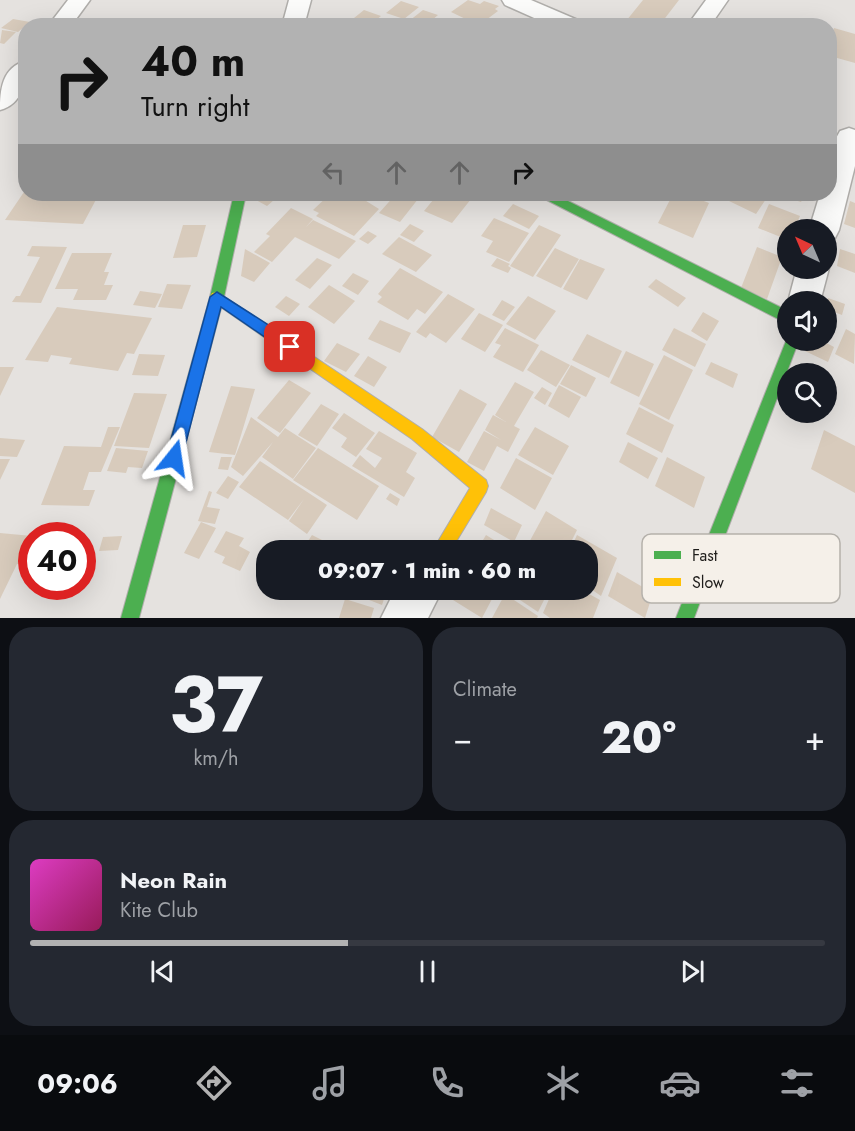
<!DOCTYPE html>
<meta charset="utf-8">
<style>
:root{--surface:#171b24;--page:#242831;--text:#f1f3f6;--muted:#9ea1a6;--line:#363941;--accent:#b2b2b2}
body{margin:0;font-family:Jost,sans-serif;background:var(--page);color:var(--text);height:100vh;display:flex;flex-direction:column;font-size:22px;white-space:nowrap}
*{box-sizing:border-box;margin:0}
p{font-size:20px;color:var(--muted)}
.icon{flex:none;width:33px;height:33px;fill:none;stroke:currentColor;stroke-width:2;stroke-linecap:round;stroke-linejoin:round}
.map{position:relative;height:618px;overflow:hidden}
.side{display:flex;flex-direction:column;gap:9px;padding:9px;background:#0d0f14;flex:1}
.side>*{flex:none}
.top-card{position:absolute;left:18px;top:18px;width:819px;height:183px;border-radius:24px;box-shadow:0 6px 24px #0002;background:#b2b2b2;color:#111;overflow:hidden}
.needle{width:39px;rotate:316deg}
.controls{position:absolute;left:777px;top:219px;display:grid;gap:12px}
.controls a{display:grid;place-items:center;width:60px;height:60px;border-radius:50%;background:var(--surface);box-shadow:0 6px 24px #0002;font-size:30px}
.speed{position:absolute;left:18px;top:522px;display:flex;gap:12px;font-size:30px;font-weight:700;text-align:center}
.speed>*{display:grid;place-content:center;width:78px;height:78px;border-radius:50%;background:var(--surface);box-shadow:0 6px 24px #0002;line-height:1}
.speed .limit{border:9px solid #d22;background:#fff;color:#111}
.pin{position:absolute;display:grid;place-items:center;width:51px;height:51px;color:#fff;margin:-26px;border-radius:12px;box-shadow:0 3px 9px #0006}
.me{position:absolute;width:66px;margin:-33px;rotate:15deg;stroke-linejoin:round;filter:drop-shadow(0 0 4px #0008)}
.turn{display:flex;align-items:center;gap:21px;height:126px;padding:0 24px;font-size:27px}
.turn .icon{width:78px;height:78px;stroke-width:2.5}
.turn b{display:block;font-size:42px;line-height:51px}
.lanes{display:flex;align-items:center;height:57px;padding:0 24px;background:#0003;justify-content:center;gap:30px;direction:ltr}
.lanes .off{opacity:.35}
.big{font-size:45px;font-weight:800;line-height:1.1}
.side .widget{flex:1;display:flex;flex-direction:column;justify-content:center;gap:9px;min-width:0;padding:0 21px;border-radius:24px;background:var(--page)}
.side .dial{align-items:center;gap:0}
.dial b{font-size:78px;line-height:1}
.song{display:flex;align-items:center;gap:18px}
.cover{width:72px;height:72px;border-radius:9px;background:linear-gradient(135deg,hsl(310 70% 55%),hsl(330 70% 35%))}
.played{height:6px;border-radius:3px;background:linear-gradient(90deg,var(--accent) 40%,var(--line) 40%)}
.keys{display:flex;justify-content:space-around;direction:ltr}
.heat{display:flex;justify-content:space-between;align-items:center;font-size:33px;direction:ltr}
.side .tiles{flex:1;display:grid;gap:9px;grid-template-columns:1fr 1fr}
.widget:last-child{grid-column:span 2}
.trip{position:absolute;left:256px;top:540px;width:342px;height:60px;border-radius:24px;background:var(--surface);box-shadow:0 6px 24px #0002;font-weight:800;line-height:60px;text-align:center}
.dock{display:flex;height:96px;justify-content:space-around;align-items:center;background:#090b0e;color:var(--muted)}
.dock .icon{width:42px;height:42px}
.dock .on{color:var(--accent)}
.dock b{font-size:27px;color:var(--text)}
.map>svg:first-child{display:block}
.building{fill:#d8cbbc}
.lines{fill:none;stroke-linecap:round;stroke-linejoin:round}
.street-casing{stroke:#b0aeab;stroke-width:3}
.fast-casing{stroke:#b0aeab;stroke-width:2}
.slow-casing{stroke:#b0aeab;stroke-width:2}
.street{fill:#fbfbfa;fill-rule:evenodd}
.fast{fill:#4caf50;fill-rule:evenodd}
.slow{fill:#ffc107;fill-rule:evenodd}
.route{fill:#1a73e8;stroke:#114b97;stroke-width:1.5}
.key{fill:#f5f0e9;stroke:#b5b1ab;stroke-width:1.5}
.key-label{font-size:16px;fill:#1f1d1b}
</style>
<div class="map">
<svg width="855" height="618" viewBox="0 0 855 618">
<rect width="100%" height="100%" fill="#e5e2df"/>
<!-- building -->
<path class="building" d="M468,0L480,4L484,1L499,6L495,9L498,11L478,26H452L461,18L474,23L451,12Z
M643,0H679L659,26H622Z
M401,1L419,7L404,19L386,13Z
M364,10L381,16L369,26L349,22Z
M423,10L438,15L425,26L409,21Z
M40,18H50L43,26H32Z
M518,18L535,23L533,26H511Z
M13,19L30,22L18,32L1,28Z
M317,21L337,22L336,26H315Z
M834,28L855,34V63L830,56V41Z
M2,30L16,32L4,44L0,43Z
M26,189V194H99L83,224L5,220Z
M263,194L274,200L267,206L256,200Z
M330,194H355L379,209L354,236L316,216L319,213L313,210Z
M396,194H422L400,222L379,213Z
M438,194H475L452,223L424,211Z
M673,194H686L709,203L693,238L658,223Z
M734,194H775L770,201L766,199L756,214L729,201Z
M790,194H801L805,195L801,202L788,198Z
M850,201L855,203V228L844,224Z
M513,204L539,216L529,229L503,216Z
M769,204L800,216L794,230H788V240L758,228Z
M291,208L313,219L306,227L313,220L356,241L339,259L295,237L272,262L254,252L270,236L266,234Z
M494,218L529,233L509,262L486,252L493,241L481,236Z
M410,224L424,231L414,242L400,235Z
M183,225H206L197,257L173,258Z
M539,225L561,235L533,277L510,266Z
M368,231L377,236L368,244L359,239Z
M399,237L432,255L416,272L382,254Z
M32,246L67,247L41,303L12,302L16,296H20L40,257L27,256Z
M757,247L782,257L767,299L741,288Z
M555,248L579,259L561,288L536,276Z
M245,249L270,263L254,282L241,276Z
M840,249L855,254V273L837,266Z
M72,253H112L104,272H109L104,285H113L106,300H73L78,289H55Z
M317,258L332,265L310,289L295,280Z
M497,258L510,264L508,266L511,268L508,273L491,266Z
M580,259L605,269L587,300L563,289Z
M400,268L443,292L425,314L417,309L408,320L377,302L382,297L378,294Z
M353,273L369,281L358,295L342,286Z
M656,279L686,298L678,307L648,287Z
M167,284L191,285L182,309L158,307Z
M329,285L355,301L334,324L308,307Z
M140,291L162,294L155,308L133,305Z
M448,294L475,309L446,343L430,333L426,338L416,332Z
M286,296L300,304L289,316L275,307Z
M528,296L556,311L535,340L506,324Z
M828,298L845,304L842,315L826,309Z
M502,300L515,307L504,321L492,315Z
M57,307L152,318L134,354L127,353L118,371L69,364L72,358L51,355L48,362L25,360Z
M703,312L719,321L707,341L691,331Z
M479,313L503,325L485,352L461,339Z
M380,320L411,333L400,353L368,339Z
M505,328L539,345L523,372L493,357L501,345L495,343Z
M674,328L706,344L695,367L662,350Z
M846,329L855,334L854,364L835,354Z
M587,334L622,351L609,378L572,360Z
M810,340H821L834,347L828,362L805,351Z
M337,343L360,354L346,372L324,361Z
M541,350L570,365L556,387L527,370Z
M626,351L654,364L639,397L610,383Z
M139,354L165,355L158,376L132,375Z
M664,355L693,370L669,420L639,404Z
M368,356L387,367L374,387L354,376Z
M711,362L738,374L733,388L705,374Z
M571,365L596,378L586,397L560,384Z
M0,367H14L0,396Z
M289,380L311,393L280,433L257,418Z
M515,382L534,392L514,426L520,429L508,452L497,446L484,471L467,462L484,431L501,440L485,430L493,415L506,422L495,415Z
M559,385L581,397L569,418L548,406Z
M231,386L255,389L235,455L209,452Z
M542,387L552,393L545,405L534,398Z
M460,389L487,404L459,452L432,437Z
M134,393L167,394L149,448L114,446Z
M321,404L339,414L317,446L298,435Z
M639,407L674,425L662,453L626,434Z
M344,413L375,433L356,457L341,447L347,438L332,428Z
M251,417L278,437L285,428L316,448L293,479L262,457L273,442L243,476L231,467Z
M108,427H120L101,472H89L83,490H95L89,506L41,505L64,446L101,447Z
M535,427L569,446L553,475L518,455Z
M824,430L855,446V493L811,469Z
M379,431L417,453L406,472L415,478L404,497L352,466L360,455L375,468L382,458L366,449Z
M0,438L25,440L17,457L0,456Z
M628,442L658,458L648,479L619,462Z
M116,448L148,451L142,468L128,467L126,473L107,471Z
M318,448L379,486L357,520L293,480Z
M221,457H232L228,470L218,469Z
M667,457L705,477L694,508L655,486Z
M516,458L552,478L535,510L500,488Z
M0,459H10L0,480Z
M260,461L327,505L307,534L289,521L304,499L288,520L239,487Z
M228,476L239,482L228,499L216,493Z
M209,491L212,492L207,507L220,509L215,524L198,521Z
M390,493L400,499L397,506L386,499Z
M491,508L522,525L514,542L484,525Z
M546,511L577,530L567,550H530L526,548Z
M201,522L216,528L199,559L184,553Z
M226,531L244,538L239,546L250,552L240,571L222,563L225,557L214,552Z
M0,533L32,536L31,566L17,564L0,599Z
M312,535L330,544L327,550H302Z
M486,535L504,546L502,550H477Z
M577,535L617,558L601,596L588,587V550H570Z
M122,536L118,550L99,551L103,537Z
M617,572L653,593L645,618L608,596Z
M368,590H387L382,605L364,598Z
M458,590H478L492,599L482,618L453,600Z
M505,590H549L538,612Z
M553,590H582L600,600L593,618H550L543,613Z
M505,594L538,616L537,618H492Z
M345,599L374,608L371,618H339Z"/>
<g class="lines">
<!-- street casing -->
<g class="street-casing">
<path id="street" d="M68,0H90L71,26H48Z
M289,0H311L304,26H282Z
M502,0H531L580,21L583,26H552L505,5Z
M706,0H728L710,26H687Z
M26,61C26,81 23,104 0,110C0,90 2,67 26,61Z
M849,128L855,130V166L839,230L835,238L826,241V230H809L820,194H830C830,172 828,150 840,131Z
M826,264L829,268L820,302H788L797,268H826Z
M395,590H442L428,618H381Z"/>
</g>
<!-- fast casing -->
<g class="fast-casing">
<path id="fast" d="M234,194H246L224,297L139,618H121L210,297Z
M539,194H554L788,311V324L541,197Z
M788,336V340H799L694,618H676Z"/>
</g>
<!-- slow casing -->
<g class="slow-casing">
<path id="slow" d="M217,292L422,429L486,480L488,486L486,492L451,550H433L470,488L412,439L212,301L210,297L212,293Z"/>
</g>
<!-- street -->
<use href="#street" class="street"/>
<!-- fast -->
<use href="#fast" class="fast"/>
<!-- slow -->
<use href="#slow" class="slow"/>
</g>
<!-- route -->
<path class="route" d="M217,292L295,342L297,347L290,353L285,351L221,307L182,458L179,463L174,465L168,463L166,458L210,297Z"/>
<!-- legend -->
<rect x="642" y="534" width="198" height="69" rx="9" class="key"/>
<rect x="654" y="551" width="27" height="8" fill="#4caf50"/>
<rect x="654" y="578" width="27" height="8" fill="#ffc107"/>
<g class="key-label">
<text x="692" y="561">Fast</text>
<text x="692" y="588">Slow</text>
</g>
</svg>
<div class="controls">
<a><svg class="needle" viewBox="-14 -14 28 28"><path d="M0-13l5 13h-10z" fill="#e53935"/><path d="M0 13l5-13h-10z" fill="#9ea1a6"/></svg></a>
<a><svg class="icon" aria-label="sound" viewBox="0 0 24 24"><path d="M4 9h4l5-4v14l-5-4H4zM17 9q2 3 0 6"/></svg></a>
<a><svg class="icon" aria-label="search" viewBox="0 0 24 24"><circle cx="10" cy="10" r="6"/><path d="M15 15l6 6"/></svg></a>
</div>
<div class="speed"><div class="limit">40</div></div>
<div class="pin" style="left:290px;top:347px;background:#d93025"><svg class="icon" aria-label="arrive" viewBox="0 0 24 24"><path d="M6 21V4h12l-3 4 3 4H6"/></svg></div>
<svg class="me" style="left:174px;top:458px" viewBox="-20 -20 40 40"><path d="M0-17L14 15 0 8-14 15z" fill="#1a73e8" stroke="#fff" stroke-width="4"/></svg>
<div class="trip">09:07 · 1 min · 60 m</div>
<div class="top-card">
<div class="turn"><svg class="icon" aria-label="right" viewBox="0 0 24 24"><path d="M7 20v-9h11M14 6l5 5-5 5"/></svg><div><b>40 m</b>Turn right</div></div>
<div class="lanes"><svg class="icon off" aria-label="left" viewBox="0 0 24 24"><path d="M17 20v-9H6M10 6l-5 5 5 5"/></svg><svg class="icon off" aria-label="ahead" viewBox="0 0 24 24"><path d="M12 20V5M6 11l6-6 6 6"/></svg><svg class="icon off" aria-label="ahead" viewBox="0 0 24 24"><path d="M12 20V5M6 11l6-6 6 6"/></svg><svg class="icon" aria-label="right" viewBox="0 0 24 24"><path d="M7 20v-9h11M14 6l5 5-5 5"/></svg></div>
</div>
</div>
<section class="side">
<div class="tiles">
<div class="widget dial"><b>37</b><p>km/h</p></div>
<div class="widget"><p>Climate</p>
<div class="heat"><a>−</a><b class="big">20°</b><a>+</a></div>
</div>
<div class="widget">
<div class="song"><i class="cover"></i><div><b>Neon Rain</b><p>Kite Club</p></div></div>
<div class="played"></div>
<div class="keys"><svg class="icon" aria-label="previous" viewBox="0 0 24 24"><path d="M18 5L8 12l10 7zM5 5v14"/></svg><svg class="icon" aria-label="pause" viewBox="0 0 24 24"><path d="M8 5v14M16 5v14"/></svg><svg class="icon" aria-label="next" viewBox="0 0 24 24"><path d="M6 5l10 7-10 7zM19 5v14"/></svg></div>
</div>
</div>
</section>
<nav class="dock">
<b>09:06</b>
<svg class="icon on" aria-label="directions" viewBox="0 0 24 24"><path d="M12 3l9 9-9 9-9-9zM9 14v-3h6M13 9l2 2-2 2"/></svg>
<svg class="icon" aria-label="music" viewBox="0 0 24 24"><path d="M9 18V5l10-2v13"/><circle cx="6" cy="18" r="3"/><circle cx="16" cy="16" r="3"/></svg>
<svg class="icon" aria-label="phone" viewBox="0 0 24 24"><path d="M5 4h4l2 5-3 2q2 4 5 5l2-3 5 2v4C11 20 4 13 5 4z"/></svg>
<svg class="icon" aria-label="climate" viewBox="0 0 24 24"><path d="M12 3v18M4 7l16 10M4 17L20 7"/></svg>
<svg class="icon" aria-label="car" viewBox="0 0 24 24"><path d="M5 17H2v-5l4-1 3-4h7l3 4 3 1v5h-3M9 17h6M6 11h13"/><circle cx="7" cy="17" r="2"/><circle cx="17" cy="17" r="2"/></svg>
<svg class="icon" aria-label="filters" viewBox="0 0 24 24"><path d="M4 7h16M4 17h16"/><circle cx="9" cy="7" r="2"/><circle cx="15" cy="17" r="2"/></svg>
</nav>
